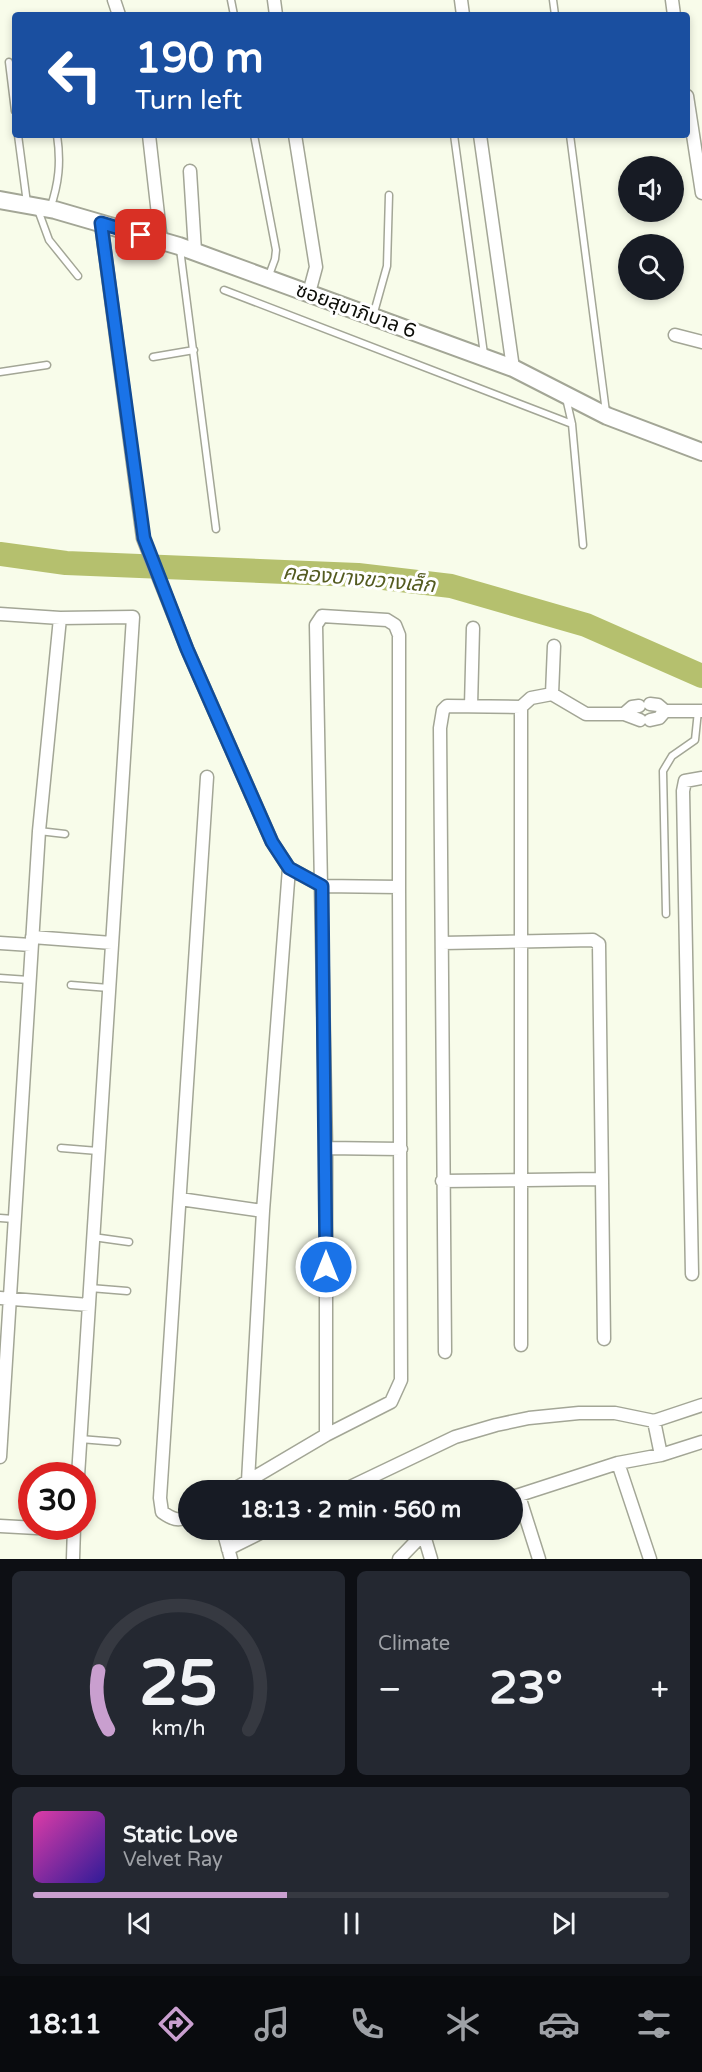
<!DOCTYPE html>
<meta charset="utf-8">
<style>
:root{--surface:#171b24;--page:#242831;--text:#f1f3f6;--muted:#9ea1a6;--line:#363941;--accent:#c99fcf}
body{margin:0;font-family:"Varela Round","Noto Sans Thai",sans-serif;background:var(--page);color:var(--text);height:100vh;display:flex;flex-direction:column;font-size:22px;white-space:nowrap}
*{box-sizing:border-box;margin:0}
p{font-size:20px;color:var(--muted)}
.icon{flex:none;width:33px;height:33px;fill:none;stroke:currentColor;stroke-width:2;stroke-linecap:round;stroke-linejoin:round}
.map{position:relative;height:1559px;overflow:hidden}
.side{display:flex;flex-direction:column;gap:12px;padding:12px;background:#0d0f14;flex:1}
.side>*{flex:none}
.hud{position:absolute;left:12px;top:12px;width:678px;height:126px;border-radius:6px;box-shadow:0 3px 9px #0003;background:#1a4fa0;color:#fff;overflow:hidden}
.controls{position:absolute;left:618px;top:156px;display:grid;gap:12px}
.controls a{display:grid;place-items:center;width:66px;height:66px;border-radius:50%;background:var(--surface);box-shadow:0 3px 9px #0003;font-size:30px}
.speed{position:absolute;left:18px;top:1462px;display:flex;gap:12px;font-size:30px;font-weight:700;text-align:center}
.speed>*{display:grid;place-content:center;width:78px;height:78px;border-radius:50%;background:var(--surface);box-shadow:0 3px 9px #0003;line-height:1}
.speed .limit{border:9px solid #d22;background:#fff;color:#111}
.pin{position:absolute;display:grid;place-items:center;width:51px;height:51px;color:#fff;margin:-26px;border-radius:12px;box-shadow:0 3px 9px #0006}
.me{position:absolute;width:66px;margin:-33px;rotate:0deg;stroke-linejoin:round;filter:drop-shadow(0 0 4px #0008)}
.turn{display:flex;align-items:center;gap:21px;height:126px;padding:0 24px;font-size:27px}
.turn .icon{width:78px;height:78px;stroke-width:2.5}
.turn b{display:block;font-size:42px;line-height:51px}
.big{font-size:45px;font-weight:700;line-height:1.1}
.side .tile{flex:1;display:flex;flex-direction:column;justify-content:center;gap:9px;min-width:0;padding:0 21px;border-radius:9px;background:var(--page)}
.side .dial{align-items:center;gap:0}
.dial svg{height:156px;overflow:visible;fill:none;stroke:var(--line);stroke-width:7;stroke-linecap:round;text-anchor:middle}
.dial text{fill:var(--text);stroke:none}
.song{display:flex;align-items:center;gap:18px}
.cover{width:72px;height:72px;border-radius:9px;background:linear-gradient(135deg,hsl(320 70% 55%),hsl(250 70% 35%))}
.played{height:6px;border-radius:3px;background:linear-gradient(90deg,var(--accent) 40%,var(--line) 40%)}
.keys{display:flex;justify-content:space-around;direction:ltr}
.heat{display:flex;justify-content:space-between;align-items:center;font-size:33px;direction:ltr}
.side .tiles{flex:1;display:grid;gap:12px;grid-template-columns:1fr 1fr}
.tile:last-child{grid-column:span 2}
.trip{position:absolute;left:178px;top:1480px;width:345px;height:60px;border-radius:30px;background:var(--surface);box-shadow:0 3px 9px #0003;font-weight:700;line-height:60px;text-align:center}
.menu{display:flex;height:96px;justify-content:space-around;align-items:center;background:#090b0e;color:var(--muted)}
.menu .icon{width:42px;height:42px}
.menu .active{color:var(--accent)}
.menu b{font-size:27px;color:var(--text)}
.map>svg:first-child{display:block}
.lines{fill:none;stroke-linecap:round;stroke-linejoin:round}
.river{stroke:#b5c06e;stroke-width:24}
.service-casing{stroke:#a3a696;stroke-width:9}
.minor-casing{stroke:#a3a696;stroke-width:15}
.tertiary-casing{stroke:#a3a696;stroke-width:20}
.service{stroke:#fff;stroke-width:6}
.minor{stroke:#fff;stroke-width:12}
.tertiary{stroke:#fff;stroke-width:16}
.route-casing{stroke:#114b97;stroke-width:15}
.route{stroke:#1a73e8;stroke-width:10}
.labels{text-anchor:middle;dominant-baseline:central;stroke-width:6;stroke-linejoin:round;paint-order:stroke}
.street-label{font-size:20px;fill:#0d0e09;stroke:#fff}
.water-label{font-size:21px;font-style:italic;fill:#545b20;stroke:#fff}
</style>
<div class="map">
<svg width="702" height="1559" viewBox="0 0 702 1559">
<rect width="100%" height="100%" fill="#f8fcea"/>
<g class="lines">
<!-- river -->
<path class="river" d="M0,554L66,563L358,575L451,586L586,625L702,676"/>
<!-- service casing -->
<g class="service-casing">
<path id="service" d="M231,0L234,15
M553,0L555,15
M9,62L15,111
M18,135L27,203
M254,135L276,250L275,259L268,278
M454,135L484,354
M570,135L606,412
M50,209C59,183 61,162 57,135
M38,210L49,240L78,276
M180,249L216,529
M224,290L572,424
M373,316L387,266L389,195
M153,357L194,350
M0,372L47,365
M566,398L572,424L583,545
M39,831L65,834
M666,914L663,771L672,756L695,740L698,711
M0,978L29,980
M71,985L109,988
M61,1148L98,1151
M0,1218L14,1219
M93,1237L129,1242
M90,1288L127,1291
M80,1439L117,1442"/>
</g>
<!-- minor casing -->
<g class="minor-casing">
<path id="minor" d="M114,0L119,15
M274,0L276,15
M461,0L463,15
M672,0L674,15
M687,96L702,193
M149,135L161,241
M295,135L316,267L309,293
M480,135L513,368
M190,171L195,251
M101,223L143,538L187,649L272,842L289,868L322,886L399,887L401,1380L391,1402L326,1435
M675,335L702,342
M0,614L60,618L133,617L78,1476
M552,694L554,646
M650,704L658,705L665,711H702
M471,706L473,628
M624,714L632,707L639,706
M650,720L659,718L665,711
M32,937L112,943
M0,943L31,945
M442,943L593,940L599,944L604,1339
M326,1148L401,1149
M442,1181L600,1179
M180,1199L263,1211
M692,1274L683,791L685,781L702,778
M0,1298L89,1305
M521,1345V707L531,698L552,694L586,714H624L640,720
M445,1352L440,728L443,710L447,706L521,707
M654,1421L661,1455
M0,1457L39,831L60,618
M618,1463L650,1559
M248,1481L263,1211L289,868
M231,1491L326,1435V1148L316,625L322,616L387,620L395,625L399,635V887
M342,1491L455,1437L496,1425L529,1418L579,1413H615L654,1421L702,1405
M519,1496L539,1559
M513,1497L618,1463L661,1455L702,1442
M189,1516C178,1522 172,1519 162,1512L160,1498L207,777
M0,1526L74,1530
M223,1530L231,1559
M423,1532L431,1559
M228,1549L266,1530
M73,1559L74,1527
M399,1559L427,1530"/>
</g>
<!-- tertiary casing -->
<g class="tertiary-casing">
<path id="tertiary" d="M0,200L55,210L179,246L513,368L607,416L702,452"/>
</g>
<!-- service -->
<use href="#service" class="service"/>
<!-- minor -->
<use href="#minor" class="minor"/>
<!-- tertiary -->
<use href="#tertiary" class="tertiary"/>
</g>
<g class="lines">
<!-- route casing -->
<g class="route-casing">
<path id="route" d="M141,235L101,223L144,538L187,649L272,842L289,868L322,886L326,1267"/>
</g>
<!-- route -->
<use href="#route" class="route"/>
</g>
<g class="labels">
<!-- street labels -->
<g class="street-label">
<text transform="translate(356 311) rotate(20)">ซอยสุขาภิบาล 6</text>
</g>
<!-- water labels -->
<g class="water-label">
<text transform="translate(359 579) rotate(5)">คลองบางขวางเล็ก</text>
</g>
</g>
</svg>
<div class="controls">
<a><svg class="icon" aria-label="sound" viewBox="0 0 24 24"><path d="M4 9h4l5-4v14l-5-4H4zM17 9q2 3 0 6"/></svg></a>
<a><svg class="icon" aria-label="search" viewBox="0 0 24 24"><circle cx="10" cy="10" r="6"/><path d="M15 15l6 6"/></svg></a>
</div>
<div class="speed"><div class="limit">30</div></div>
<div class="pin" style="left:141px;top:235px;background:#d93025"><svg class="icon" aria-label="arrive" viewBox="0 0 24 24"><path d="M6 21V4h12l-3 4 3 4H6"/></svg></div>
<svg class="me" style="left:326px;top:1267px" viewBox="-20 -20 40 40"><circle r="17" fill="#1a73e8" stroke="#fff" stroke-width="3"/><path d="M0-11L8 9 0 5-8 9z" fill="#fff"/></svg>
<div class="trip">18:13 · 2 min · 560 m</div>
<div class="hud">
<div class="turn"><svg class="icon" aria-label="left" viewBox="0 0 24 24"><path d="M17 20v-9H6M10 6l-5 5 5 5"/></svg><div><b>190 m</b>Turn left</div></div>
</div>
</div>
<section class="side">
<div class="tiles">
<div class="tile dial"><svg viewBox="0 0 100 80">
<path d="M14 69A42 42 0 1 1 86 69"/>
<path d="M14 69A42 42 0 0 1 9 39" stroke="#c99fcf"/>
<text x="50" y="56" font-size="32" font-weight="700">25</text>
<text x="50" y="72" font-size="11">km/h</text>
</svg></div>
<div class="tile"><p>Climate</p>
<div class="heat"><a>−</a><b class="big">23°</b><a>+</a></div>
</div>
<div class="tile">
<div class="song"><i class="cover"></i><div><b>Static Love</b><p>Velvet Ray</p></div></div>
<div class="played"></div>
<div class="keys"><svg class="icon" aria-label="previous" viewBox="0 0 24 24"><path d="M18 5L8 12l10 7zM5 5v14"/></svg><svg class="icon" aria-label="pause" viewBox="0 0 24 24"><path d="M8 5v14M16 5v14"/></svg><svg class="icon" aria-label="next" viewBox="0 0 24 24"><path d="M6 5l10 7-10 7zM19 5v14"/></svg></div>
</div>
</div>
</section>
<nav class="menu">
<b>18:11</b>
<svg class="icon active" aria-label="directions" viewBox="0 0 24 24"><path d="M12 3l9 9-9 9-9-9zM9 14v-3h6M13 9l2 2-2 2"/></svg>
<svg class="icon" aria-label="music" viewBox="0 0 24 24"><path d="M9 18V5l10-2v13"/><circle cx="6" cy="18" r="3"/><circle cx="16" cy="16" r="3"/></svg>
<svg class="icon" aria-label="phone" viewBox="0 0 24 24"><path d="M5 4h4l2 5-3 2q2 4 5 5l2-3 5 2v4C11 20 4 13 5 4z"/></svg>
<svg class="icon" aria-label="climate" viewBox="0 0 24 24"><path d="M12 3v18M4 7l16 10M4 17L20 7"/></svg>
<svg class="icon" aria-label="car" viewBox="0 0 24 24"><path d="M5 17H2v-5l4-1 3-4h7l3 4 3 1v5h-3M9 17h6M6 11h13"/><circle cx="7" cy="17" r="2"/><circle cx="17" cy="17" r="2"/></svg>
<svg class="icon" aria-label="filters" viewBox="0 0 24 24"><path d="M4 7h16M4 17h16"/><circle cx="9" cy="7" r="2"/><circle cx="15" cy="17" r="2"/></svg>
</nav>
